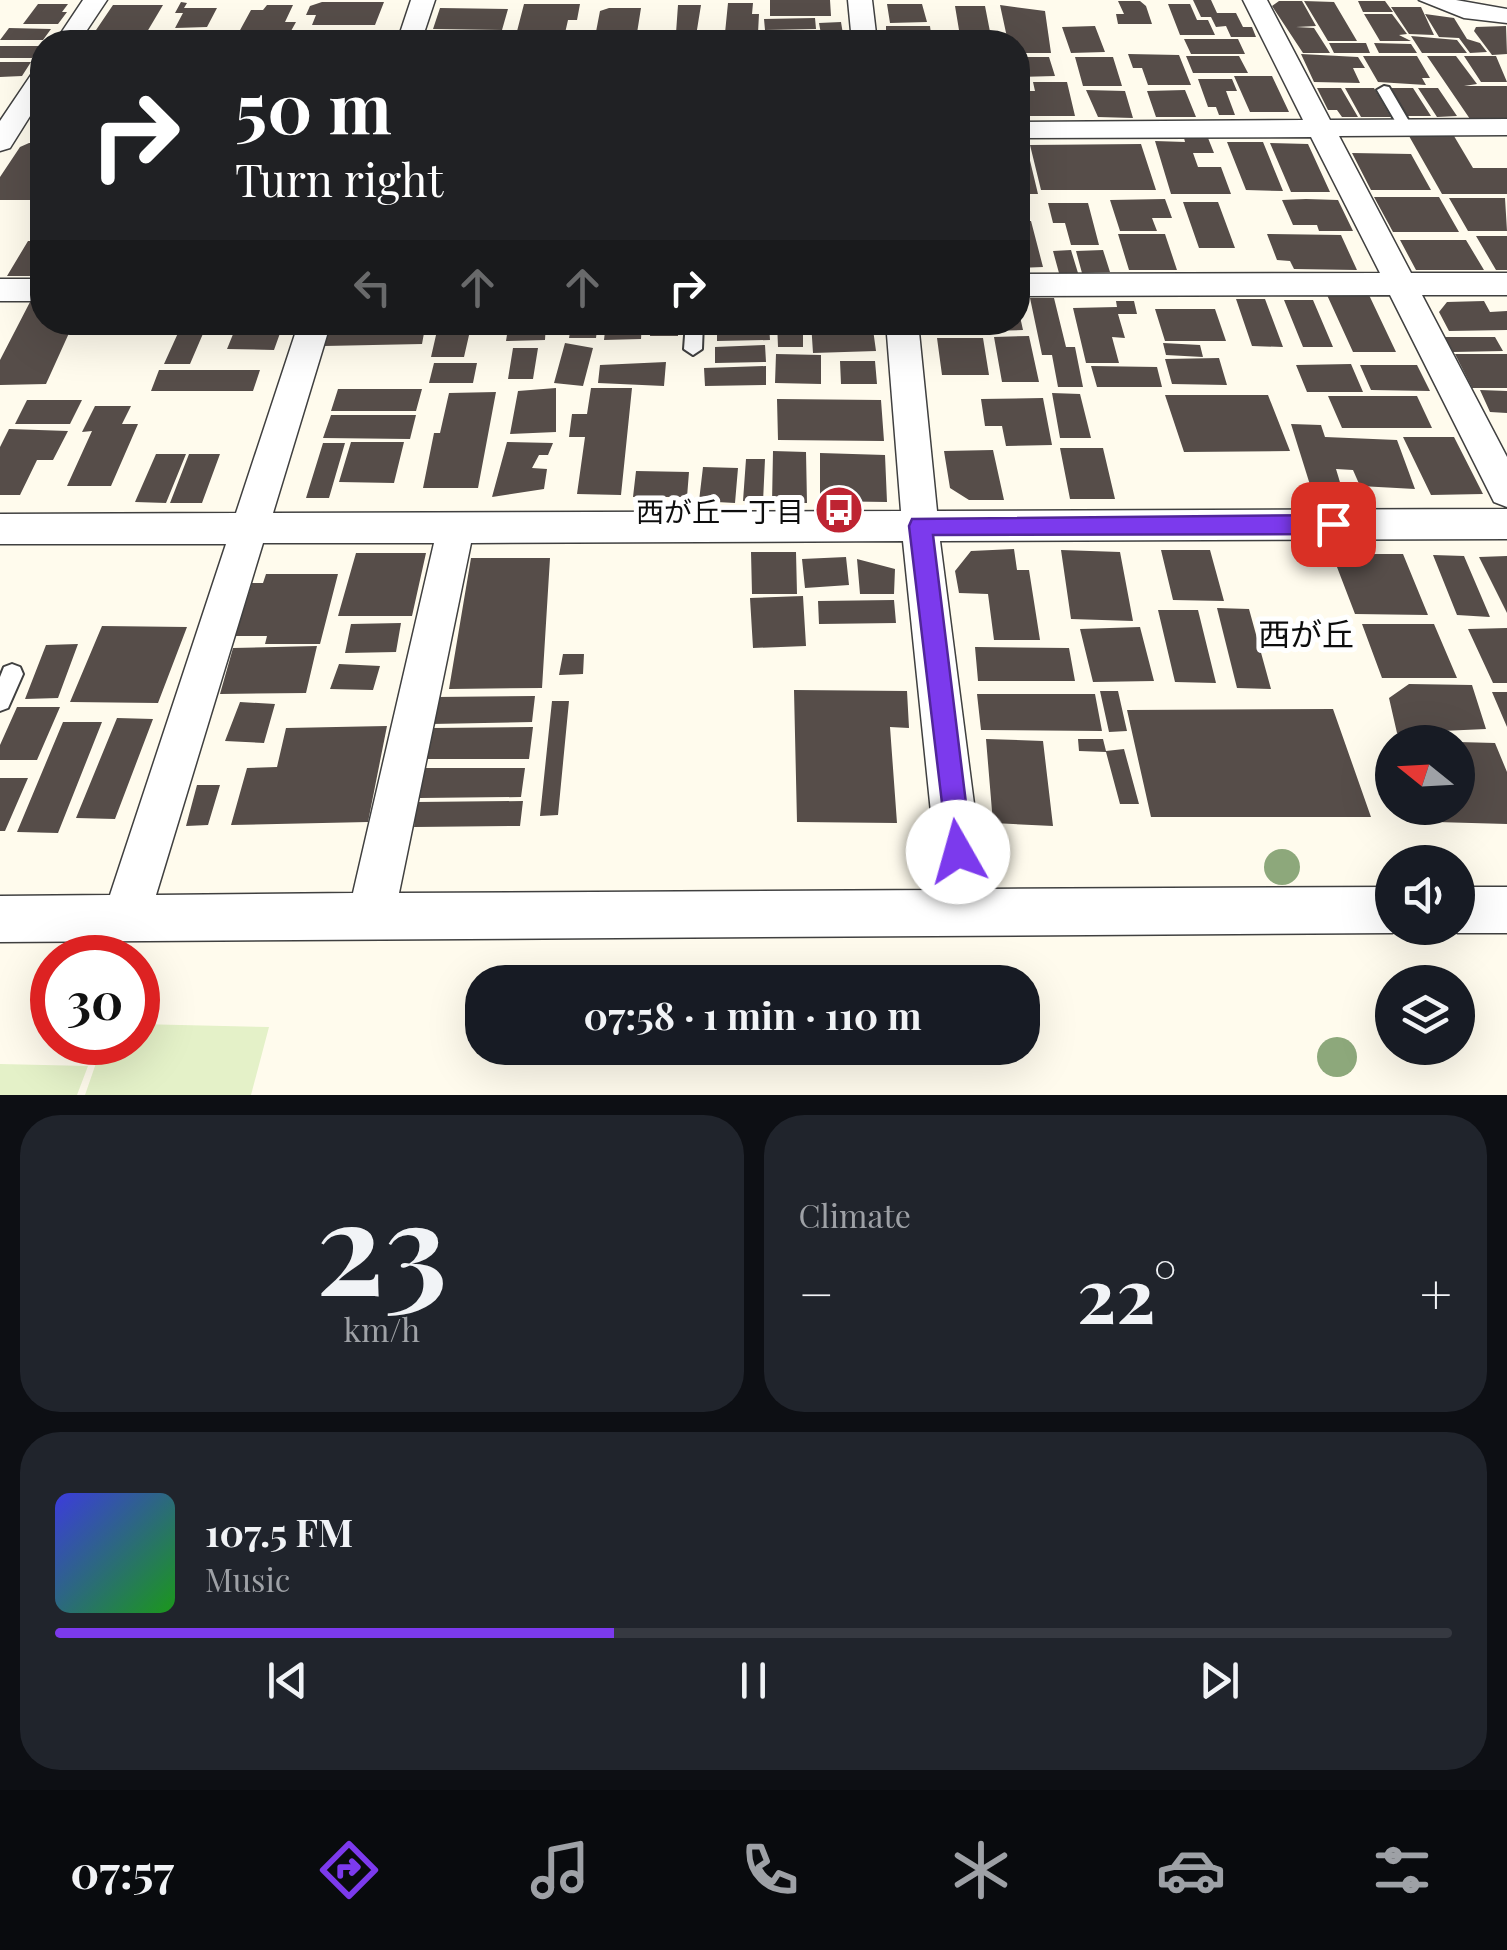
<!DOCTYPE html>
<meta charset="utf-8">
<style>
:root{--surface:#171b24;--page:#20242c;--text:#f1f3f6;--muted:#9ea1a6;--line:#363941;--accent:#7c3aed}
body{margin:0;font-family:"Playfair Display","Noto Sans JP",serif;background:var(--page);color:var(--text);height:100vh;display:flex;flex-direction:column;font-size:38px;white-space:nowrap}
*{box-sizing:border-box;margin:0}
p{font-size:32px;color:var(--muted)}
.icon{flex:none;width:55px;height:55px;fill:none;stroke:currentColor;stroke-width:2;stroke-linecap:round;stroke-linejoin:round}
.map{position:relative;height:1095px;overflow:hidden}
.drawer{display:flex;flex-direction:column;gap:20px;padding:20px;background:#0d0f14;flex:1}
.drawer>*{flex:none}
.guide{position:absolute;left:30px;top:30px;width:1000px;height:305px;border-radius:40px;box-shadow:0 10px 40px #0002;background:#202124;color:#fff;overflow:hidden}
.needle{width:65px;rotate:288deg}
.controls{position:absolute;left:1375px;top:725px;display:grid;gap:20px}
.controls a{display:grid;place-items:center;width:100px;height:100px;border-radius:50%;background:var(--surface);box-shadow:0 10px 40px #0002;font-size:50px}
.speed{position:absolute;left:30px;top:935px;display:flex;gap:20px;font-size:50px;font-weight:700;text-align:center}
.speed>*{display:grid;place-content:center;width:130px;height:130px;border-radius:50%;background:var(--surface);box-shadow:0 10px 40px #0002;line-height:1}
.speed .limit{border:15px solid #d22;background:#fff;color:#111}
.pin{position:absolute;display:grid;place-items:center;width:85px;height:85px;color:#fff;margin:-42px;border-radius:20px;box-shadow:0 5px 15px #0006}
.me{position:absolute;width:110px;margin:-55px;rotate:353deg;stroke-linejoin:round;filter:drop-shadow(0 0 8px #0008)}
.turn{display:flex;align-items:center;gap:35px;height:210px;padding:0 40px;font-size:45px}
.turn .icon{width:130px;height:130px;stroke-width:2.5}
.turn b{display:block;font-size:70px;line-height:85px}
.lanes{display:flex;align-items:center;height:95px;padding:0 40px;background:#0003;justify-content:center;gap:50px;direction:ltr}
.lanes .off{opacity:.35}
.big{font-size:75px;font-weight:700;line-height:1.1}
.drawer .card{flex:1;display:flex;flex-direction:column;justify-content:center;gap:15px;min-width:0;padding:0 35px;border-radius:40px;background:var(--page)}
.drawer .dial{align-items:center;gap:0}
.dial b{font-size:130px;line-height:1}
.song{display:flex;align-items:center;gap:30px}
.cover{width:120px;height:120px;border-radius:15px;background:linear-gradient(135deg,hsl(240 70% 55%),hsl(120 70% 35%))}
.played{height:10px;border-radius:5px;background:linear-gradient(90deg,var(--accent) 40%,var(--line) 40%)}
.keys{display:flex;justify-content:space-around;direction:ltr}
.heat{display:flex;justify-content:space-between;align-items:center;font-size:55px;direction:ltr}
.drawer .tiles{flex:1;display:grid;gap:20px;grid-template-columns:1fr 1fr}
.card:last-child{grid-column:span 2}
.trip{position:absolute;left:465px;top:965px;width:575px;height:100px;border-radius:40px;background:var(--surface);box-shadow:0 10px 40px #0002;font-weight:700;line-height:100px;text-align:center}
.tab-bar{display:flex;height:160px;justify-content:space-around;align-items:center;background:#090b0e;color:var(--muted)}
.tab-bar .icon{width:70px;height:70px}
.tab-bar .current{color:var(--accent)}
.tab-bar b{font-size:45px;color:var(--text)}
.map>svg:first-child{display:block}
.pitch{fill:#e4f1c8}
.building{fill:#564d49}
.lines{fill:none;stroke-linecap:round;stroke-linejoin:round}
.lane-casing{stroke:#404040;stroke-width:4}
.street-casing{stroke:#404040;stroke-width:3}
.lane{fill:#fff;fill-rule:evenodd}
.street{fill:#fff;fill-rule:evenodd}
.tree{fill:#8da87b}
.route{fill:#7c3aed;stroke:#51269a;stroke-width:2.5}
.labels{text-anchor:middle;dominant-baseline:central;stroke-width:10;stroke-linejoin:round;paint-order:stroke}
.poi-label{font-size:28px;fill:#0d0d0d;stroke:#fff;text-anchor:end}
.quarter-label{font-size:32px;fill:#0d0d0d;stroke:#fff}
</style>
<div class="map">
<svg width="1507" height="1095" viewBox="0 0 1507 1095">
<rect width="100%" height="100%" fill="#fffbed"/>
<!-- pitch -->
<path class="pitch" d="M138,1024L269,1027L251,1095H85L103,1043L138,1042Z
M0,1064L88,1066L77,1095H0Z"/>
<!-- building -->
<path class="building" d="M770,0H830L831,16H770Z
M1193,0H1211L1217,13H1236L1243,27H1252L1256,37H1231L1226,26L1216,27L1211,17H1201Z
M1118,1H1140L1146,6L1152,24H1118L1116,14H1124Z
M1279,1H1302L1316,26L1296,27L1314,28L1330,53H1303L1272,6Z
M1304,1L1334,2L1357,41H1328Z
M1358,1H1385L1393,12H1363Z
M181,2L187,3L184,8H217L207,27L175,28L183,13H175Z
M322,2H384L375,25H312L316,15H306L310,6Z
M728,3H753L752,14H759L758,33H725Z
M38,4H68L62,12H67L58,24H23Z
M524,4H580L577,20H568L563,42H534L535,39H515Z
M887,4H922L927,22L890,23Z
M1168,4H1190L1197,20H1208L1215,35H1180Z
M113,5H163L144,37L92,36Z
M267,5H293L285,22H296L291,31L239,32L251,10H263Z
M678,5H701L695,42H671L672,34H688L676,33Z
M1000,5L1045,11L1051,53H1018V42H1008Z
M955,6H985L992,42H961Z
M1391,7H1421L1434,35L1409,34Z
M440,8L508,9L502,30L433,29Z
M609,8H641L637,33H655L653,42H594L600,11Z
M1364,14H1392L1407,34L1399,35L1411,41H1380Z
M1425,14L1454,18L1467,39L1480,43L1487,52L1470,53L1459,38L1439,37Z
M815,18L816,29L765,30L764,19Z
M841,22L843,34H821L819,23Z
M886,26H930L932,42L886,41Z
M1095,26L1105,52L1071,53L1062,27Z
M1506,26L1507,54L1492,55L1474,31L1476,27Z
M9,28L51,29L43,40H0Z
M171,32H192L187,42H165Z
M332,34H375L371,42H328Z
M247,35H280L276,42H243Z
M713,35H747V42H713Z
M774,36H827V42H774Z
M1411,36L1457,40L1467,53H1422Z
M1184,39H1238L1245,54H1191Z
M1329,43H1366L1370,53H1334Z
M1374,43L1411,44L1417,53H1379Z
M0,46H40L32,58H0Z
M1128,54L1179,55L1191,85H1148L1142,68H1133Z
M1301,54L1358,57L1365,68H1353L1360,83L1314,82Z
M1186,56H1239L1248,73H1193Z
M1363,56H1417L1430,78H1422L1426,85L1378,82Z
M1427,56H1456L1477,84L1464,86H1507V119H1470Z
M1464,56H1496L1507,82H1481Z
M1018,57H1049L1055,76L1018,77Z
M1075,57H1113L1122,86H1083Z
M0,62H31L22,76L0,77Z
M1234,76H1272L1289,112H1250Z
M1198,79H1232L1237,91H1226L1235,115H1219L1216,107H1208Z
M1033,82H1067L1075,116H1026L1021,91H1035Z
M1317,88H1341L1358,117H1342L1337,110H1328Z
M1345,88H1374L1391,117H1361Z
M1390,88H1413L1431,116H1407Z
M1418,88H1438L1457,116L1437,117Z
M1086,90L1125,91L1133,118L1098,117Z
M1185,90L1196,117H1156L1147,91Z
M1409,136H1454L1473,168H1507V194H1442Z
M1184,138H1208L1214,153H1193L1198,167H1221L1231,194H1171L1155,141L1185,142Z
M1227,142H1263L1283,191L1246,190Z
M29,143H42V192L37,200H0V177L20,147Z
M1270,143L1308,144L1330,192H1291Z
M1018,144H1026L1038,194H1018Z
M1141,144L1156,190H1041L1030,145Z
M1352,153L1411,154L1431,190H1371Z
M1374,197H1439L1459,232H1393Z
M1449,198H1505L1507,231H1468Z
M1165,199L1172,218H1152L1157,231H1120L1110,200Z
M1306,199L1338,200L1353,231H1319L1317,225H1293L1282,200Z
M1183,202H1218L1235,248H1199Z
M1048,203H1088L1099,245H1071L1065,223H1053Z
M1018,221H1031L1043,267L1018,268Z
M1118,234H1165L1177,270H1129Z
M1267,234L1341,235L1357,270L1294,269L1290,261L1277,260Z
M1476,236H1507V270H1496Z
M1400,240H1466L1484,270H1416Z
M28,241H42V276H7Z
M1071,250L1078,273H1059L1053,251Z
M1103,250L1110,272L1082,273L1076,251Z
M1327,295H1369L1396,352H1353Z
M1030,298H1054L1066,347H1075L1083,387H1058L1052,355H1042Z
M1236,299H1265L1283,347L1252,346Z
M1284,300H1313L1333,347H1303Z
M1116,301H1134L1137,314H1118L1125,338L1112,337L1119,363H1086L1073,308L1117,307Z
M1484,301L1490,312L1507,311V330L1449,331L1439,312L1447,302Z
M30,302H42V322H74L46,384L0,385V360Z
M1155,309H1215L1226,341H1165Z
M1019,312L1023,330L989,331L987,322H1018Z
M183,322H208L190,364H164Z
M238,322H284L274,350L227,349Z
M331,322H426L422,344L324,346Z
M439,322H472L464,357H431Z
M509,322H546L545,340L506,341Z
M572,322H598L596,338H569Z
M606,322H642L641,339L604,340Z
M651,322H678V336H650Z
M777,322H803V347H778Z
M811,322H872L876,351L813,353Z
M941,322H978L979,329H942Z
M769,325L770,340L717,341V326Z
M1029,336L1039,382H1002L994,337Z
M1445,337H1495L1503,351L1453,352Z
M937,338H983L989,375H942Z
M565,343L593,348L583,386L554,383Z
M1163,343L1200,345L1203,357L1166,355Z
M765,345L766,362L715,363V347Z
M513,348H538L533,379H508Z
M776,354L821,355V384L775,383Z
M1455,354H1507V388H1472Z
M1219,358L1227,385L1172,384L1165,359Z
M840,361H875L877,384H841Z
M666,362L664,386L598,383L600,365Z
M434,363H477L473,383H429Z
M1351,364L1363,392H1307L1296,365Z
M1360,365H1417L1430,391L1371,390Z
M766,366V385L705,386L704,368Z
M1091,366L1157,367L1162,387H1097Z
M159,370H260L253,391H151Z
M556,388V432L510,434L518,391Z
M591,388H632L621,495L577,494L585,437H569L572,414H587Z
M338,389H422L416,411H331Z
M1480,390L1507,391V413L1490,412Z
M496,392L478,488H423L434,433H440L449,393Z
M1052,393L1080,394L1091,438H1060Z
M1165,395H1268L1290,451L1184,452Z
M1328,396H1417L1432,428H1342Z
M1043,398L1052,445L1006,446L1002,426H985L981,399Z
M777,399L881,400L884,441L778,440Z
M27,400H82L70,424H15Z
M95,406H131L122,424H138L111,486H67L92,431L82,432Z
M331,415H416L410,439L323,438Z
M1291,424L1321,425L1325,437L1397,440L1415,489L1360,486L1353,470L1336,469L1342,489L1311,488Z
M9,429L68,431L53,460H37L20,495H0V447Z
M1403,437H1454L1483,494L1431,495Z
M351,442H404L394,483L339,482Z
M507,442L553,443L548,455H539L532,468L547,469L544,489L492,497Z
M323,443H345L329,498H306Z
M1060,448H1103L1115,499H1070Z
M993,450L1004,500H969L950,488L944,451Z
M773,451L806,452L807,503H772Z
M820,453L885,455L887,502L820,501Z
M156,454H186L166,503L135,502Z
M189,454H220L202,503H170Z
M746,459H765L763,502L743,501Z
M703,467L738,468L735,503L699,501Z
M636,471L689,472L687,497H633Z
M1014,549L1017,570H1029L1040,640H994L988,594L959,593L955,571L971,551Z
M1061,550L1120,552L1133,621L1071,619Z
M1161,550H1210L1224,601L1173,600Z
M751,552H796L797,594H752Z
M356,553H426L412,616H338Z
M1332,554H1403L1428,615L1355,614Z
M1433,555L1464,556L1490,617L1457,615Z
M1507,556V613L1479,557Z
M846,557L849,585L805,588L802,559Z
M471,558H550L542,688L449,689Z
M857,559L895,569L894,594H860Z
M266,574H338L320,644H265L267,636H235L252,583H263Z
M803,596L806,646L753,648L750,598Z
M894,600L896,623L819,624L818,601Z
M1217,608L1249,609L1271,689L1237,688Z
M1158,610H1198L1216,683L1175,682Z
M401,623L396,652L345,653L351,624Z
M1362,624H1434L1457,678H1382Z
M102,626L187,627L158,703L70,702Z
M1140,627L1154,681L1093,682L1080,629Z
M1507,628V683H1493L1468,629Z
M78,644L58,698L25,699L46,645Z
M317,646L306,693L220,694L233,648Z
M975,647L1069,648L1075,681H978Z
M563,654H584L583,674L559,675Z
M339,664L380,666L373,690L330,689Z
M1409,684L1472,685L1486,729L1397,733L1389,698Z
M794,690L907,691L909,728L890,727L897,823L797,822Z
M1100,691H1118L1127,731L1109,732Z
M1492,692H1507V727Z
M977,694H1095L1102,731L981,730Z
M535,696L532,722L431,724L436,697Z
M552,701H569L558,815L540,816Z
M240,702L275,704L264,743L225,741Z
M17,707H60L37,760H0V745Z
M1333,709L1371,817H1151L1127,710Z
M117,718L153,719L115,819L76,818Z
M63,722H102L58,833L17,832Z
M387,726L368,822L231,825L247,768L277,767L286,728Z
M533,727L529,759H426L432,728Z
M986,739L1043,741L1053,826L993,823Z
M1078,739H1103L1106,751L1124,749L1139,804H1120L1106,752L1079,751Z
M1458,742L1495,743L1507,772V824L1436,822L1430,808H1458Z
M424,768H525L521,797L419,798Z
M0,778H28L5,831H0Z
M197,785H220L208,825L186,826Z
M523,801L520,826L414,827L417,802Z"/>
<g class="lines">
<!-- lane casing -->
<g class="lane-casing">
<path id="lane" d="M1384,86L1389,87L1413,128L1411,131L1406,132L1401,131L1377,90Z
M686,322H703L702,349L693,355L684,349Z
M12,664L20,667L23,674L8,708L0,711V677L4,667Z"/>
</g>
<!-- street casing -->
<g class="street-casing">
<path id="street" d="M83,0H107L79,42H55Z
M411,0H435L421,42H397Z
M848,0H872L877,42H852Z
M1243,0H1267L1330,120L1507,119V135L1339,136L1411,273H1507V295H1422L1507,457V507L1494,502L1390,295L1018,296V274L1380,273L1311,137L1018,138V122L1303,120Z
M1419,0H1456L1507,9V23L1464,18Z
M42,70V97L10,148L0,151V121L33,72Z
M0,279H42V301H0Z
M299,322H331L273,513L901,511L886,322H918L937,511L1507,509V539L940,541L985,889L1392,887V928H1406L1392,933L0,942V896L110,895L226,544H0V514L236,513ZM903,541L939,890L399,893L471,543ZM263,543H434L353,893L156,895Z
M1458,887H1507V933H1458L1444,928H1458Z"/>
</g>
<!-- lane -->
<use href="#lane" class="lane"/>
<!-- street -->
<use href="#street" class="street"/>
</g>
<!-- trees -->
<g class="tree">
<circle cx="1282" cy="867" r="18"/>
<circle cx="1337" cy="1057" r="20"/>
</g>
<!-- route -->
<path class="route" d="M1333,515L1344,524L1333,534L933,535L972,852L968,862L958,866L949,862L909,526L912,519Z"/>
<!-- icons -->
<defs>
<g id="bus-disc" transform="scale(2.5)"><circle r="9.5" fill="#be2432" stroke="#fff"/><path d="M-5-6H5V4H4V6H2V4H-2V6H-4V4H-5ZM-3.5-4V0h7V-4ZM-3.5 1.2v1.5H-2V1.2ZM2 1.2v1.5H3.5V1.2Z" fill="#fff"/></g>
</defs>
<g fill-rule="evenodd">
<use href="#bus-disc" x="839" y="510"/>
</g>
<g class="labels">
<!-- poi labels -->
<g class="poi-label">
<text x="804" y="510">西が丘一丁目</text>
</g>
<!-- quarter labels -->
<g class="quarter-label">
<text x="1306" y="632">西が丘</text>
</g>
</g>
</svg>
<div class="controls">
<a><svg class="needle" viewBox="-14 -14 28 28"><path d="M0-13l5 13h-10z" fill="#e53935"/><path d="M0 13l5-13h-10z" fill="#9ea1a6"/></svg></a>
<a><svg class="icon" aria-label="sound" viewBox="0 0 24 24"><path d="M4 9h4l5-4v14l-5-4H4zM17 9q2 3 0 6"/></svg></a>
<a><svg class="icon" aria-label="layers" viewBox="0 0 24 24"><path d="M12 4l9 5-9 5-9-5zM3 14l9 5 9-5"/></svg></a>
</div>
<div class="speed"><div class="limit">30</div></div>
<div class="pin" style="left:1333px;top:524px;background:#d93025"><svg class="icon" aria-label="arrive" viewBox="0 0 24 24"><path d="M6 21V4h12l-3 4 3 4H6"/></svg></div>
<svg class="me" style="left:958px;top:852px" viewBox="-20 -20 40 40"><circle r="19" fill="#fff"/><path d="M0-13L10 11 0 6-10 11z" fill="#7c3aed"/></svg>
<div class="trip">07:58 · 1 min · 110 m</div>
<div class="guide">
<div class="turn"><svg class="icon" aria-label="right" viewBox="0 0 24 24"><path d="M7 20v-9h11M14 6l5 5-5 5"/></svg><div><b>50 m</b>Turn right</div></div>
<div class="lanes"><svg class="icon off" aria-label="left" viewBox="0 0 24 24"><path d="M17 20v-9H6M10 6l-5 5 5 5"/></svg><svg class="icon off" aria-label="ahead" viewBox="0 0 24 24"><path d="M12 20V5M6 11l6-6 6 6"/></svg><svg class="icon off" aria-label="ahead" viewBox="0 0 24 24"><path d="M12 20V5M6 11l6-6 6 6"/></svg><svg class="icon" aria-label="right" viewBox="0 0 24 24"><path d="M7 20v-9h11M14 6l5 5-5 5"/></svg></div>
</div>
</div>
<section class="drawer">
<div class="tiles">
<div class="card dial"><b>23</b><p>km/h</p></div>
<div class="card"><p>Climate</p>
<div class="heat"><a>−</a><b class="big">22°</b><a>+</a></div>
</div>
<div class="card">
<div class="song"><i class="cover"></i><div><b>107.5 FM</b><p>Music</p></div></div>
<div class="played"></div>
<div class="keys"><svg class="icon" aria-label="previous" viewBox="0 0 24 24"><path d="M18 5L8 12l10 7zM5 5v14"/></svg><svg class="icon" aria-label="pause" viewBox="0 0 24 24"><path d="M8 5v14M16 5v14"/></svg><svg class="icon" aria-label="next" viewBox="0 0 24 24"><path d="M6 5l10 7-10 7zM19 5v14"/></svg></div>
</div>
</div>
</section>
<nav class="tab-bar">
<b>07:57</b>
<svg class="icon current" aria-label="directions" viewBox="0 0 24 24"><path d="M12 3l9 9-9 9-9-9zM9 14v-3h6M13 9l2 2-2 2"/></svg>
<svg class="icon" aria-label="music" viewBox="0 0 24 24"><path d="M9 18V5l10-2v13"/><circle cx="6" cy="18" r="3"/><circle cx="16" cy="16" r="3"/></svg>
<svg class="icon" aria-label="phone" viewBox="0 0 24 24"><path d="M5 4h4l2 5-3 2q2 4 5 5l2-3 5 2v4C11 20 4 13 5 4z"/></svg>
<svg class="icon" aria-label="climate" viewBox="0 0 24 24"><path d="M12 3v18M4 7l16 10M4 17L20 7"/></svg>
<svg class="icon" aria-label="car" viewBox="0 0 24 24"><path d="M5 17H2v-5l4-1 3-4h7l3 4 3 1v5h-3M9 17h6M6 11h13"/><circle cx="7" cy="17" r="2"/><circle cx="17" cy="17" r="2"/></svg>
<svg class="icon" aria-label="filters" viewBox="0 0 24 24"><path d="M4 7h16M4 17h16"/><circle cx="9" cy="7" r="2"/><circle cx="15" cy="17" r="2"/></svg>
</nav>
